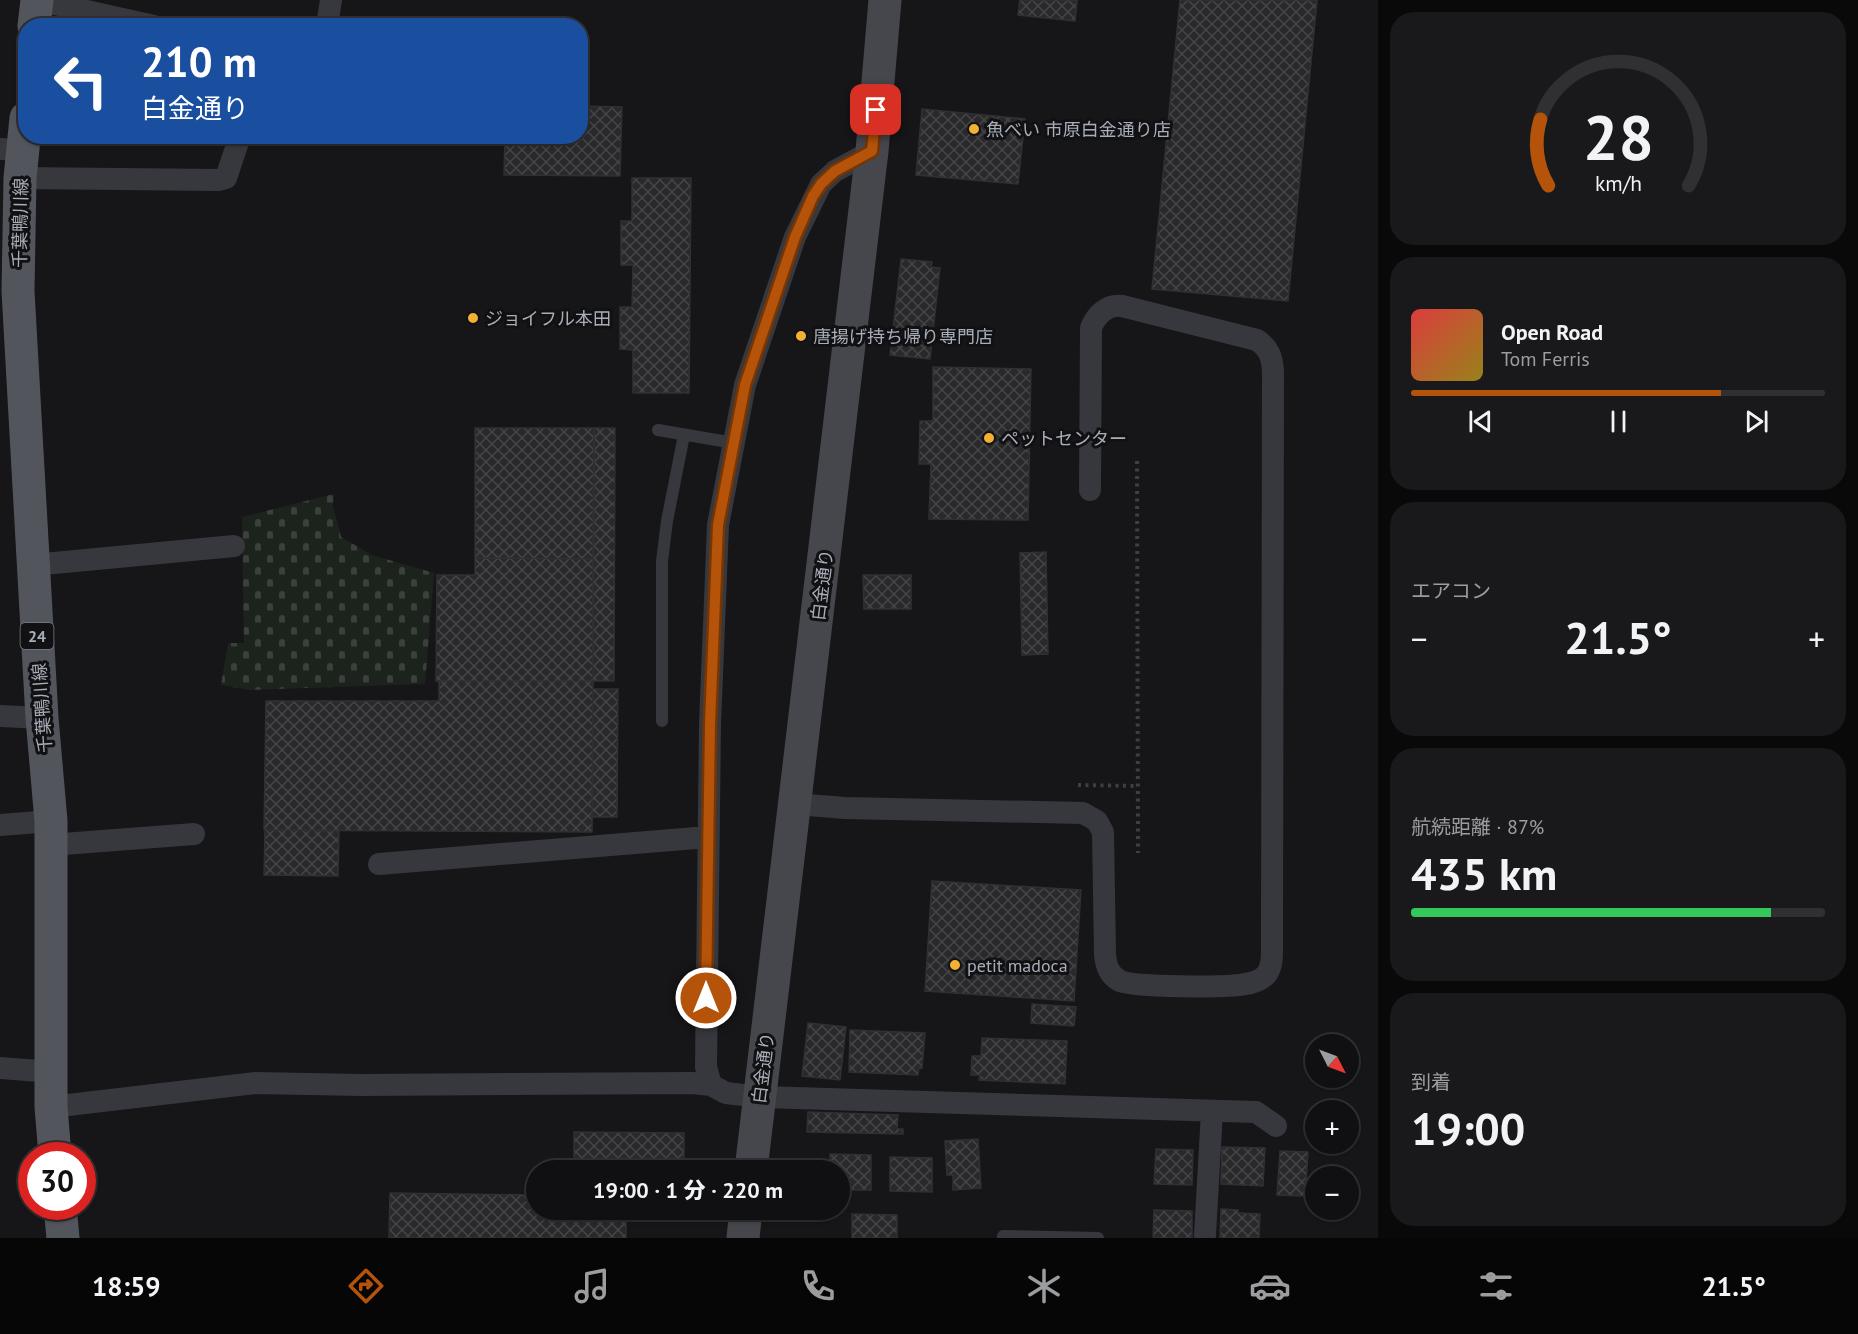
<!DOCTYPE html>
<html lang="ja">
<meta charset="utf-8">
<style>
:root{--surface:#101012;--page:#19191b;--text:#f1f3f6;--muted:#9c9d9f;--line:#303032;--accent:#b45309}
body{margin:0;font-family:"PT Sans","Noto Sans JP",sans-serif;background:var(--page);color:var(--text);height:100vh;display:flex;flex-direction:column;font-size:22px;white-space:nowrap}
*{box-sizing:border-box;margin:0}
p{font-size:20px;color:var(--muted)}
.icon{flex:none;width:33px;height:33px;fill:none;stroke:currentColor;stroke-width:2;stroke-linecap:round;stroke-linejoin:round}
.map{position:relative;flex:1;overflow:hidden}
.drawer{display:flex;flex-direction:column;gap:12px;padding:12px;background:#09090a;width:480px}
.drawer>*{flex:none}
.hud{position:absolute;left:18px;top:18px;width:570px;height:126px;border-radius:24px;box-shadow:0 2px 4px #0004,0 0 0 2px var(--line);background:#1a4fa0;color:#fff;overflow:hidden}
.needle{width:39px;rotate:132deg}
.buttons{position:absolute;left:1305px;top:1034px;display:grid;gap:12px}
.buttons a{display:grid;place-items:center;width:54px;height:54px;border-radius:50%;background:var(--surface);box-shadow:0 2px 4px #0004,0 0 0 2px var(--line);font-size:30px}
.speed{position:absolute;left:18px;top:1142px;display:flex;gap:12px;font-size:30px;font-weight:700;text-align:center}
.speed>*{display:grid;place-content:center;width:78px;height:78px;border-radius:50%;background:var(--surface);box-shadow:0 2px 4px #0004,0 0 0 2px var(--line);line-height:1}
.speed .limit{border:9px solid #d22;background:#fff;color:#111}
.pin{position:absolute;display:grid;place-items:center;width:51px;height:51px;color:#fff;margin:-26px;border-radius:12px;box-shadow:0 3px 9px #0006}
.me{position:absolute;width:66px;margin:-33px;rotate:0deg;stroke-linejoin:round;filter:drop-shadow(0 0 4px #0008)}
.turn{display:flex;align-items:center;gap:21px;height:126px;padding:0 24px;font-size:27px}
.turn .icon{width:78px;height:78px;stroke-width:2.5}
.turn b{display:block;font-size:42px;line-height:51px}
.big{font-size:45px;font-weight:800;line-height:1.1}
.drawer .tile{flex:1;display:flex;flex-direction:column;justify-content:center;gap:9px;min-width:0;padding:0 21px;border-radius:24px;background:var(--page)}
.drawer .dial{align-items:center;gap:0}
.dial svg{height:156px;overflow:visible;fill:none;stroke:var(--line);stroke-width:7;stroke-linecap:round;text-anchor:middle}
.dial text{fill:var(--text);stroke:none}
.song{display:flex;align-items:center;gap:18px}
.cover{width:72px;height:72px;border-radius:9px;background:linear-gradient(135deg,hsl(0 70% 55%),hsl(50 70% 35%))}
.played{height:6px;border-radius:3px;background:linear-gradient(90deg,var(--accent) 75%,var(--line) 75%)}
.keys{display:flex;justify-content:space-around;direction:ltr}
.heat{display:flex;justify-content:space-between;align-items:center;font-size:33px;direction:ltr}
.charge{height:9px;border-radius:4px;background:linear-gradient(90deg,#34c759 87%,var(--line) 0)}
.trip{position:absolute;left:526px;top:1160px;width:324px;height:60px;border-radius:30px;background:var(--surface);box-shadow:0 2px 4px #0004,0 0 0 2px var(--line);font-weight:800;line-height:60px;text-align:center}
.menu{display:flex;height:96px;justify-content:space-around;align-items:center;background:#060607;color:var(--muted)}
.menu .icon{width:42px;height:42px}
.menu .selected{color:var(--accent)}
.menu b{font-size:27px;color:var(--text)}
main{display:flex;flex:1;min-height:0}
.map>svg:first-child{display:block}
.cemetery{fill:url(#cemetery-stones)}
.building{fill:url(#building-cross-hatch);stroke:#303034;stroke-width:1.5}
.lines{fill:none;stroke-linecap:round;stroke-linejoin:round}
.path{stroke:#3d3f44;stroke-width:4;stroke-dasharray:3 4.5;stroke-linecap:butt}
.lane{stroke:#37383d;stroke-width:12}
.street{stroke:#37383d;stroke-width:22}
.secondary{stroke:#45474d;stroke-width:33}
.primary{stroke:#53555c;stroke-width:33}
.route-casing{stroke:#753606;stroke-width:15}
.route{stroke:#b45309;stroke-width:10}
.poi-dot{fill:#f2b134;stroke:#111113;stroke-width:2}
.labels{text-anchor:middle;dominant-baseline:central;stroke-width:6;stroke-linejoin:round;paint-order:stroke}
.shield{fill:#111113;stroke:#7b7e86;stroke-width:1.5}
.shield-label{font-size:16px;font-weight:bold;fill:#a8adb8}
.poi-label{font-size:18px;fill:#a8adb8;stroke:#111113;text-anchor:start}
.street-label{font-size:18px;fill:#a8adb8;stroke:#111113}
</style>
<main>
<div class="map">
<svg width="1378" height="1238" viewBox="0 0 1378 1238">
<defs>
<pattern id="cemetery-stones" width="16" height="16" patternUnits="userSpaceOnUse" patternTransform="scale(1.5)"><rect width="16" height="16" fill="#1c231d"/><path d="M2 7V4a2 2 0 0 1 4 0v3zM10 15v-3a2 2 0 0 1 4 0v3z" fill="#3a403c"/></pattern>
<pattern id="building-cross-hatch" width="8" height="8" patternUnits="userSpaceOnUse" patternTransform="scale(1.5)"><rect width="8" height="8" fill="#29292c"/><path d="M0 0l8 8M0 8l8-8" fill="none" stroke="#454548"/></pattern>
</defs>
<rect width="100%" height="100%" fill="#161618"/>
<!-- cemetery -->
<path class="cemetery" d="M334,494L333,506L341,537L372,555L434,573L425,684L250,690L221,685L228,643H244L242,517Z"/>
<!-- building -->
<path class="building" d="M1020,0H1077L1075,21L1018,15Z
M1180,0H1317L1288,301L1152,289Z
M580,106L622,107L620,176L504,175L505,136H580Z
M922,109L1025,119L1018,184L916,175Z
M632,178H691L689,393H633V350L620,349V307H632L633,265H621V221H632Z
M901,259L932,262L931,267L940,268L930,359L890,355Z
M933,367L1031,369L1028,520L929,519L931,464H919L920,421H933Z
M475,428H594L593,559L475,558Z
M594,428H615L614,681H593Z
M1046,552L1048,654L1022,655L1020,553Z
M475,558L593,559V681H436L437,575H475Z
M863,575H911V609H864Z
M439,681H593L592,832L264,830L266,701H439Z
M593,689H618L617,817H592Z
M265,830L339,831L338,876L264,875Z
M932,881L1081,890L1074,1001L925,991Z
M1032,1004L1076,1007L1074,1026L1031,1023Z
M808,1023L846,1027L840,1080L802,1076Z
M850,1030L925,1033L922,1068L919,1067L918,1075L849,1072Z
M982,1038L1067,1041L1065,1084L979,1080L980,1075H971L972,1056H981Z
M808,1112L898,1115L897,1129H903V1134L807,1132Z
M574,1132L684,1133V1170H574Z
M978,1139L981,1188L953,1190V1175H947L945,1141Z
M1222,1147L1265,1148L1263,1186L1221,1184Z
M1156,1149L1193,1150L1192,1185L1154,1184Z
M1280,1151L1308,1152L1305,1196L1277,1195Z
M830,1154L871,1155V1190H840V1170H830Z
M890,1157L932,1158V1192L890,1191Z
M390,1193L537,1195V1209H626V1238H389Z
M1221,1209L1238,1210V1213L1260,1214L1259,1238H1220Z
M1154,1210L1192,1211V1238H1153Z
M852,1214L897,1215V1238H852Z"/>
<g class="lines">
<!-- path -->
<path class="path" d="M1137,461L1138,853
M1078,785L1138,786"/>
<!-- lane -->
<path class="lane" d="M658,430L734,443
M662,721V561L667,521L684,435
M1003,1238V1236L1098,1238"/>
<!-- street -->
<path class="street" d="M37,0L154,26
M327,26L331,0
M0,149L22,150
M20,178L219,180L226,178L240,136
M33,565L234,546
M0,716L42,718
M795,804L845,808L1083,813L1097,821L1103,832L1105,954C1106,966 1109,975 1120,981C1133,987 1228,988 1245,984C1253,983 1261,980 1266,975C1273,966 1272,954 1272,943L1273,371C1272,357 1269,348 1257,340L1122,306C1107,304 1096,315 1091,328L1090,490
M0,825L51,821
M50,845L194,834
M379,864L708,837
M0,1068L52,1072
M711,1085L706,1067L710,724L718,525L745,385L795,237L821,184L835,171L872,151
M51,1107L256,1083L361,1085L692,1083L711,1085L726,1093L760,1097L1256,1112L1276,1126
M1205,1235L1212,1111"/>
<!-- secondary -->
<path class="secondary" d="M751,1170L872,151L885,0
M743,1238L746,1209"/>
<!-- primary -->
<path class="primary" d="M34,26L37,0
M26,118L20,178L18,291L42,718L51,821V1107L55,1155
M60,1206L63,1238"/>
</g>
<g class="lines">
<!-- route casing -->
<g class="route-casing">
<path id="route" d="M706,998L710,724L718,525L745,385L795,237L813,196L821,184L835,171L872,151L876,110"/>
</g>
<!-- route -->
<use href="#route" class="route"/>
</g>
<!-- markers -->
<g class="poi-dot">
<circle cx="974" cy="129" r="6"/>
<circle cx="473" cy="318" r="6"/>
<circle cx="801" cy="336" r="6"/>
<circle cx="989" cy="438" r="6"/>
<circle cx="955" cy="965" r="6"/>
</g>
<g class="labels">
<!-- shield labels -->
<rect class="shield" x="20.5" y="623" width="33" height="26" rx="4.5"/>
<g class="shield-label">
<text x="37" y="636">24</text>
</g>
<!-- poi labels -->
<g class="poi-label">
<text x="986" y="129">魚べい 市原白金通り店</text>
<text x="485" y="318">ジョイフル本田</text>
<text x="813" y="336">唐揚げ持ち帰り専門店</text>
<text x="1001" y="438">ペットセンター</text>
<text x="967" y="965">petit madoca</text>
</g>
<!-- street labels -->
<g class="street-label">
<text transform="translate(20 223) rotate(-89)">千葉鴨川線</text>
<text transform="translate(822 585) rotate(-83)">白金通り</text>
<text transform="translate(42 708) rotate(-94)">千葉鴨川線</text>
<text transform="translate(763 1068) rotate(-83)">白金通り</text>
</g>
</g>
</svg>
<div class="buttons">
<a><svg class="needle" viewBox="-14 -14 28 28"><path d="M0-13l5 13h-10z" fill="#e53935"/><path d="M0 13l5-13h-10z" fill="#9c9d9f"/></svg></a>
<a>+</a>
<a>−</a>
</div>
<div class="speed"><div class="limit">30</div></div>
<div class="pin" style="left:876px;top:110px;background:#d93025"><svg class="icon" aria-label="arrive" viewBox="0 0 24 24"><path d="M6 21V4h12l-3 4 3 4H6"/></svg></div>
<svg class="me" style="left:706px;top:998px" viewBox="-20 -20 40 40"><circle r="17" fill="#b45309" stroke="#fff" stroke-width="3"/><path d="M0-11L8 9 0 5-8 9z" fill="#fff"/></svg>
<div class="trip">19:00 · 1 分 · 220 m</div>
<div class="hud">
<div class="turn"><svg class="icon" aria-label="left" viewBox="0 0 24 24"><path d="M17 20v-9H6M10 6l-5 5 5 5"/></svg><div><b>210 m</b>白金通り</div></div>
</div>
</div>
<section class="drawer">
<div class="tile dial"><svg viewBox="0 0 100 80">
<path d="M14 69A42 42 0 1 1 86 69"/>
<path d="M14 69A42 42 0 0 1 10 35" stroke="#b45309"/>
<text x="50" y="56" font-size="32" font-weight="700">28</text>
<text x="50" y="72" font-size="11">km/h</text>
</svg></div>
<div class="tile">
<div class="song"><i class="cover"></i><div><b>Open Road</b><p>Tom Ferris</p></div></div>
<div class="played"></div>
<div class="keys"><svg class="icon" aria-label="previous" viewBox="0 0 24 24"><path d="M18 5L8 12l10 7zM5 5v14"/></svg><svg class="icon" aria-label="pause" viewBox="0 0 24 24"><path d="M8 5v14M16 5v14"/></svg><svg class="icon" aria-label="next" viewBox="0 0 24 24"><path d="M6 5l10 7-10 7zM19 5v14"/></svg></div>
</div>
<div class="tile"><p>エアコン</p>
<div class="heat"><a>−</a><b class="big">21.5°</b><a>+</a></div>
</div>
<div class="tile"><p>航続距離 · 87%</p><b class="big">435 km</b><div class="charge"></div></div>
<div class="tile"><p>到着</p><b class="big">19:00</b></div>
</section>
</main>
<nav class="menu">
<b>18:59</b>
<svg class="icon selected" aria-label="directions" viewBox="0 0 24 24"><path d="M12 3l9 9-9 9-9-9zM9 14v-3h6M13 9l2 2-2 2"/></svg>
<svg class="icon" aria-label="music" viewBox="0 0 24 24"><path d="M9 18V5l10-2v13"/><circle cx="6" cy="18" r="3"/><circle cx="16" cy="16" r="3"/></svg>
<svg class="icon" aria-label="phone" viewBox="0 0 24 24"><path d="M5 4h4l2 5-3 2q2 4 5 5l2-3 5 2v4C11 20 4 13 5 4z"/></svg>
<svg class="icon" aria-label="climate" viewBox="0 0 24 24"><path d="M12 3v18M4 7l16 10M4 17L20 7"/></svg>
<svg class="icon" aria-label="car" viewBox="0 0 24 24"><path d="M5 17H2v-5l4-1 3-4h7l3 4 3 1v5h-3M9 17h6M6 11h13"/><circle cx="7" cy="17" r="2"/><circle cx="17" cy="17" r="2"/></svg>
<svg class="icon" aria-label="filters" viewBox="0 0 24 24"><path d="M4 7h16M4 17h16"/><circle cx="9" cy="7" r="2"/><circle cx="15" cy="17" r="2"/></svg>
<b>21.5°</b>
</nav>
